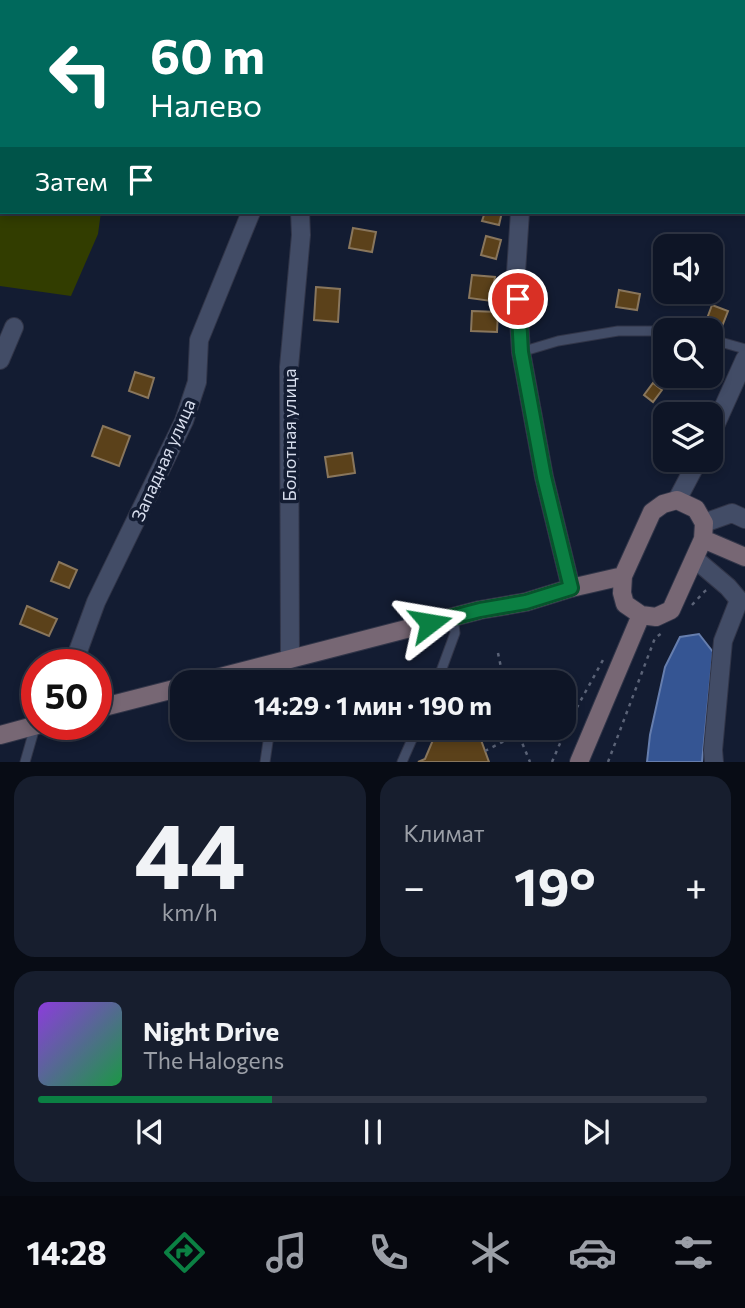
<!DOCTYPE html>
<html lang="ru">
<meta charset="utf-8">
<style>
:root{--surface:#0e1526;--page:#171e2e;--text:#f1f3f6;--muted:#9b9fa7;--line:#2e3443;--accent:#0b8043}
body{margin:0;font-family:Commissioner,sans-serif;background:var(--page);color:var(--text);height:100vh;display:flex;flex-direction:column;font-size:26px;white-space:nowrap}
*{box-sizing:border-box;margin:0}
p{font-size:23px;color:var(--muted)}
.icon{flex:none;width:38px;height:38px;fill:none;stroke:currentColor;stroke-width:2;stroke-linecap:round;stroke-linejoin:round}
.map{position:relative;height:762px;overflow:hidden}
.details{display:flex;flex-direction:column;gap:14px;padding:14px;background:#080c15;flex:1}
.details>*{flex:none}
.hud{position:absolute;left:0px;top:0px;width:746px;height:214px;box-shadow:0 4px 10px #0003,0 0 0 2px var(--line);background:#00695c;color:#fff;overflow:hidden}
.tools{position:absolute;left:653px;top:234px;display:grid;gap:14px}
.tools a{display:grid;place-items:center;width:70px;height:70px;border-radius:14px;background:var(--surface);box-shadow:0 4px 10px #0003,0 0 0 2px var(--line);font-size:35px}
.speed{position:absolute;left:21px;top:649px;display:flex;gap:14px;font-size:35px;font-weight:700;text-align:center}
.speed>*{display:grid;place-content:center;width:91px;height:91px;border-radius:50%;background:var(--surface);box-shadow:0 4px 10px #0003,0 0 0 2px var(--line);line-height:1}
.speed .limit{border:10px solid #d22;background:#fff;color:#111}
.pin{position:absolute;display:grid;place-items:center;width:60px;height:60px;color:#fff;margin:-30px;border:4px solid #fff;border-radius:50%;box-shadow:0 2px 7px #0007}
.me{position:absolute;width:77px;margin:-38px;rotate:76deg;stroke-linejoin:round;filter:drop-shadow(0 0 5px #0008)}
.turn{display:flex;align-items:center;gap:24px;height:147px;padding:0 35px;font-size:32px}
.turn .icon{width:91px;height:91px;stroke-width:2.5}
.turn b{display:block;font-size:49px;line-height:60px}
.then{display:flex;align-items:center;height:66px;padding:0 35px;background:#0003;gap:14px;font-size:26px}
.big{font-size:52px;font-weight:700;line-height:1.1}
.details .tile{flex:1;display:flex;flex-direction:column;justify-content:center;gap:10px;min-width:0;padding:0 24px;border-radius:21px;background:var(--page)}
.details .dial{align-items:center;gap:0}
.dial b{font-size:91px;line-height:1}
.song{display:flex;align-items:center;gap:21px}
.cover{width:84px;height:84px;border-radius:10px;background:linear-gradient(135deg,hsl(270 70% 55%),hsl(140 70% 35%))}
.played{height:7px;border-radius:4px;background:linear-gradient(90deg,var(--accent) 35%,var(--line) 35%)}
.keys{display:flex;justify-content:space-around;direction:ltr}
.heat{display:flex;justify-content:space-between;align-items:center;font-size:38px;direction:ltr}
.details .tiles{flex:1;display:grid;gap:14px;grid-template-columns:1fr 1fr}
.tile:last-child{grid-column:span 2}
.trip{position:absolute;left:170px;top:670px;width:406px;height:70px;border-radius:21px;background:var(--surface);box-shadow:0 4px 10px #0003,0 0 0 2px var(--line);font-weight:700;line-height:70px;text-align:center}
.dock{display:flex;height:112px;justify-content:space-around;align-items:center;background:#06080f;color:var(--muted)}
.dock .icon{width:49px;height:49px}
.dock .active{color:var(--accent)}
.dock b{font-size:32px;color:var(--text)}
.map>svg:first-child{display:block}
.green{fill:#323d00}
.water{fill:#355593;stroke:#667eae;stroke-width:2}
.building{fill:#5b411a;stroke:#89765c;stroke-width:2}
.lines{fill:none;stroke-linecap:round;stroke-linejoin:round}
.service-casing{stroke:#313548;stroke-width:11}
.minor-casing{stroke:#313548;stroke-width:20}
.tertiary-casing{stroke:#313548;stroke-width:20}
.secondary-casing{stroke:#313548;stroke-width:20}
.path{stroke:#5b6377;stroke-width:2.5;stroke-dasharray:3.5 5;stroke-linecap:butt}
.service{stroke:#424c66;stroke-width:9}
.minor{stroke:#424c66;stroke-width:18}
.tertiary{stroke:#424c66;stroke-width:18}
.secondary{stroke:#776774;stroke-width:18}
.route-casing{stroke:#07532c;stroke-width:18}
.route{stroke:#0b8043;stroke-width:12}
.labels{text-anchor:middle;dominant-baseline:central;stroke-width:7;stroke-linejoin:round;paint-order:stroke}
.street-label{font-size:18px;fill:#d7dded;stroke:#131c32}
</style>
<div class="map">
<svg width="745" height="762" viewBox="0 0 745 762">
<rect width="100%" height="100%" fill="#131c32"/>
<!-- green -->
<path class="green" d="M0,0H142L141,2H2V212H101L98,234L71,296L0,286Z"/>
<!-- water -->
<path class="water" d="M699,634L713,652L702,762H647L650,735L665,667L680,637Z"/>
<!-- building -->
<path class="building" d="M485,212H502L499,225L482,221Z
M353,228L376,232L372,252L349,248Z
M486,236L501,240L496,259L481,255Z
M472,275L495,277L491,301L469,298Z
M316,287L340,289L338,322L314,320Z
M619,290L640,294L637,310L616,307Z
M712,305L728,311L721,329L705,324Z
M472,311L498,312L497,332L471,331Z
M135,372L154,378L148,398L129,391Z
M653,383L662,390L653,402L644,395Z
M103,426L130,436L119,466L92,456Z
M352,453L355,473L328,477L325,457Z
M59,562L77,570L69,588L51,581Z
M27,606L57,619L49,636L20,624Z
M438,728H458L457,730L481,740L489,762H418L425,759Z"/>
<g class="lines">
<!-- service casing -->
<g class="service-casing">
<path id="service" d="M710,339L745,349
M521,352L558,341L618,331H665
M276,682L279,663
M437,682L455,633L453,617
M25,762L35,727
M265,762L270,728
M402,762L417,728"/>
</g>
<!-- minor casing -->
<g class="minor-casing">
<path id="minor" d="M617,0L619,2
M332,2V0
M666,2L667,0
M744,66H745
M520,212L516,272L521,352L544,477L571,588
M0,360L14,327
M704,523L732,513L745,519
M695,559L728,587L739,600L723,641L713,750L714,762
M290,659L289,367L301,235L300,212
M73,665L96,602L184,421L197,382L199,340L251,212"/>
</g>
<!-- tertiary casing -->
<g class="tertiary-casing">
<path id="tertiary" d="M710,437L745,359
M677,500L698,460"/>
</g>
<!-- secondary casing -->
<g class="secondary-casing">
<path id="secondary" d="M677,500L696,509L704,523L703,539L671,610L656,617L641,615L625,604L622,593L623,576L652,512L663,504Z
M703,539L745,557
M201,682L480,610L526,602L571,588L623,576
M96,709L182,687
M0,735L41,724
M579,762L641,615"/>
</g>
<!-- path -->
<path class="path" d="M692,605L705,591L707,590
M498,653L504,682
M504,728L510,738
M516,728L530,762
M485,751L510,738L542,728
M552,762L570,720L603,660
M608,762L655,638L662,633"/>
<!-- service -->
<use href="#service" class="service"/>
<!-- minor -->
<use href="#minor" class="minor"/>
<!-- tertiary -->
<use href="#tertiary" class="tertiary"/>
<!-- secondary -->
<use href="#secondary" class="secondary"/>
</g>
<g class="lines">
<!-- route casing -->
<g class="route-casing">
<path id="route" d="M430,623L480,610L526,602L571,588L544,477L521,352L518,299"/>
</g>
<!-- route -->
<use href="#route" class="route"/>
</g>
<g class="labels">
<!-- street labels -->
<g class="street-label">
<text transform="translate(289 435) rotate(-90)">Болотная улица</text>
<text transform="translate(163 460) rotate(-66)">Западная улица</text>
</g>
</g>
</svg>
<div class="tools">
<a><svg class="icon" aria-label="sound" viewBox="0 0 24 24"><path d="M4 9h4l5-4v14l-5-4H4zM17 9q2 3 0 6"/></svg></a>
<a><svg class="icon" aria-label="search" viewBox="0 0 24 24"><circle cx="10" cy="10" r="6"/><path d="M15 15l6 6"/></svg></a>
<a><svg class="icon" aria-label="layers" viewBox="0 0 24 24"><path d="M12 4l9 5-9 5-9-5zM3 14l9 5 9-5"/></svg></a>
</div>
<div class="speed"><div class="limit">50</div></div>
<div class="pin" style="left:518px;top:299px;background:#d93025"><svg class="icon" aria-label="arrive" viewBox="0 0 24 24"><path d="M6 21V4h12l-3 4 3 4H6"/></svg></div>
<svg class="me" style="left:430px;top:623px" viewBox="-20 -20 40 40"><path d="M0-17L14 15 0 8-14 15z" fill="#0b8043" stroke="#fff" stroke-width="4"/></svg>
<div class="trip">14:29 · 1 мин · 190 m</div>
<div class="hud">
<div class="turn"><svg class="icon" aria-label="left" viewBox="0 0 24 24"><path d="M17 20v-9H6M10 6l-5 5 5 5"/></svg><div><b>60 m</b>Налево</div></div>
<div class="then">Затем<svg class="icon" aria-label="arrive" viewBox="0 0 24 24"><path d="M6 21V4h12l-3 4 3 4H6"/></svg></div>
</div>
</div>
<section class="details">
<div class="tiles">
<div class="tile dial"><b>44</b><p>km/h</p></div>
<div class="tile"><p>Климат</p>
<div class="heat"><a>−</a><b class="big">19°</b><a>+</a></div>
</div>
<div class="tile">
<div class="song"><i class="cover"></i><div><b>Night Drive</b><p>The Halogens</p></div></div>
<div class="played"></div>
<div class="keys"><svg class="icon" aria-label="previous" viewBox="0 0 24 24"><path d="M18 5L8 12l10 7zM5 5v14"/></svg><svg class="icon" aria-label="pause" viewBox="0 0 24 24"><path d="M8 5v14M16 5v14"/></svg><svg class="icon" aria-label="next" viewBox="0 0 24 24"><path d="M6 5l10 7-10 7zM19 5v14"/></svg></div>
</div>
</div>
</section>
<nav class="dock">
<b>14:28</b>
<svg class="icon active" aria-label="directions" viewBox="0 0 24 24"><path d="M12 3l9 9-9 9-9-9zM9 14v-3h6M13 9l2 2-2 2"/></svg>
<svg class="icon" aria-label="music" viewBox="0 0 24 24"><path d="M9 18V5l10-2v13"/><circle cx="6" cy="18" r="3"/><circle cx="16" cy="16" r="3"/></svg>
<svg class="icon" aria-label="phone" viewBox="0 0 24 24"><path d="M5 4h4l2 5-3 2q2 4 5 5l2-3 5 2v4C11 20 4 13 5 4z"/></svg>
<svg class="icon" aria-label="climate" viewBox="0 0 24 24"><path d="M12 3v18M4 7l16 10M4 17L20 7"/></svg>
<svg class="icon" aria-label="car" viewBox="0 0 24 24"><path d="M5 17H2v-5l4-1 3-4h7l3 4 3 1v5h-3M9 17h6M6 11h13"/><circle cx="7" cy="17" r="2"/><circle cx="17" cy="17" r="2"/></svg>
<svg class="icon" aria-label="filters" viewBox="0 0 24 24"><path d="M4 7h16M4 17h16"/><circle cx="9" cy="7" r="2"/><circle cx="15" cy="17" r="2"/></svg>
</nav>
